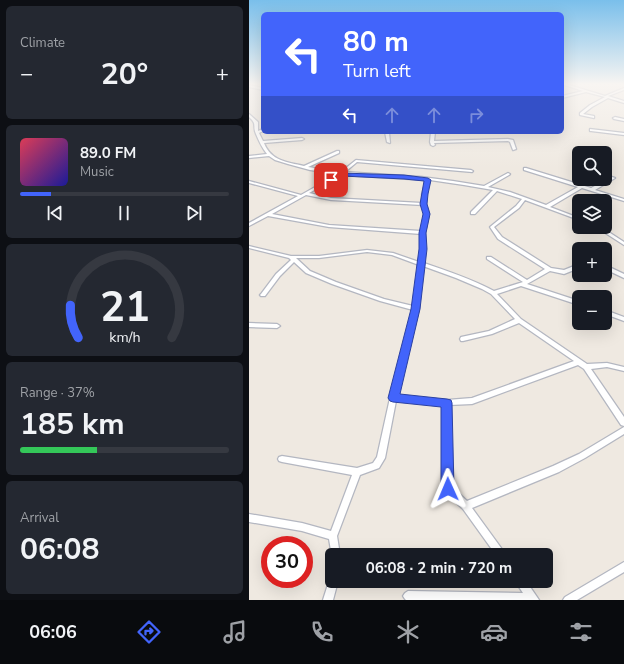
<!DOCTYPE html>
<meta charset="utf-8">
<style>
:root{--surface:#171b24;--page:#242831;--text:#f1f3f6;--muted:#9ea1a6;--line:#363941;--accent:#4264fb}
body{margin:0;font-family:"Nunito Sans",sans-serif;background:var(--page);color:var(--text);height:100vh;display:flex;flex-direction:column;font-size:15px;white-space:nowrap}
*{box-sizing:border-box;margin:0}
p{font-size:13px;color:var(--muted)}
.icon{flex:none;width:22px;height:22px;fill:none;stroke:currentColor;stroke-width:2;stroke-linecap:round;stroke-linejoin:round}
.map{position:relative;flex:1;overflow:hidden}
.side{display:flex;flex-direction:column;gap:6px;padding:6px;background:#0d0f14;width:249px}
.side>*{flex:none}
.top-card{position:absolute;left:12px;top:12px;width:303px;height:122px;border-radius:6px;box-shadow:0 4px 16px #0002;background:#4264fb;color:#fff;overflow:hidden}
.tools{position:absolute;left:323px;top:146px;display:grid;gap:8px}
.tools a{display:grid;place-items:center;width:40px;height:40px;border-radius:6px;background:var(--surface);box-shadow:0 4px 16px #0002;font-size:20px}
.speed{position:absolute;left:12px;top:536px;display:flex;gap:8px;font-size:20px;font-weight:700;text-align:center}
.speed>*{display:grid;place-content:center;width:52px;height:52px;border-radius:50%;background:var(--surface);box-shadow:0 4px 16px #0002;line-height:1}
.speed .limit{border:6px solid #d22;background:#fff;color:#111}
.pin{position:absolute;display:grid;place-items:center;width:34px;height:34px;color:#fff;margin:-17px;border-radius:8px;box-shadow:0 2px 6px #0006}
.me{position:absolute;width:44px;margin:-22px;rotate:359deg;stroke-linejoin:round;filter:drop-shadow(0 0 3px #0008)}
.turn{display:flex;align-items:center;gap:14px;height:84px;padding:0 16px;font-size:18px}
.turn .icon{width:52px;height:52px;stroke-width:2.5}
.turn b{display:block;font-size:28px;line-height:34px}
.lanes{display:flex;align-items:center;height:38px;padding:0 16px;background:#0003;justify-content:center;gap:20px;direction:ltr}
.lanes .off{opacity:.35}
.big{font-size:30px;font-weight:700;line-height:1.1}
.side .card{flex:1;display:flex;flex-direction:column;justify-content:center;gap:6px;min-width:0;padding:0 14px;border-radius:6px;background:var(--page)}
.side .dial{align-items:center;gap:0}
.dial svg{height:104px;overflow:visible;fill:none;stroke:var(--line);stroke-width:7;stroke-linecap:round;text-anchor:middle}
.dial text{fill:var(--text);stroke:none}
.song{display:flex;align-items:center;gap:12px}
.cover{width:48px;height:48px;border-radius:6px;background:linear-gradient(135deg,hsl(350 70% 55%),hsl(240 70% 35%))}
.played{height:4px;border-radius:2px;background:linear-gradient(90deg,var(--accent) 15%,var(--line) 15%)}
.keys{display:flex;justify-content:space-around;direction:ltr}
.heat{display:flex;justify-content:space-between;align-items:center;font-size:22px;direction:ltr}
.charge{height:6px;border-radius:3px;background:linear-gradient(90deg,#34c759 37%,var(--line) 0)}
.trip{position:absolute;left:76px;top:548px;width:228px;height:40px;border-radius:6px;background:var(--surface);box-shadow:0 4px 16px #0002;font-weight:700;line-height:40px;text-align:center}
.tab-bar{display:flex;height:64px;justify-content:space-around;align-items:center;background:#090b0e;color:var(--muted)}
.tab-bar .icon{width:28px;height:28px}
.tab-bar .current{color:var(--accent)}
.tab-bar b{font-size:18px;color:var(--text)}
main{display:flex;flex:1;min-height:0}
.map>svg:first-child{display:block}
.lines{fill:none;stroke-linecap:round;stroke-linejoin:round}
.minor-casing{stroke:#b4b7c1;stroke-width:2.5}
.minor{fill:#fff;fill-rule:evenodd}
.route{fill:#4264fb;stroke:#2b41a3}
</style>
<main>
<section class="side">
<div class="card"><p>Climate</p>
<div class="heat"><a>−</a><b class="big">20°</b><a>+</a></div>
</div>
<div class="card">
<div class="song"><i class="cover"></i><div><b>89.0 FM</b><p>Music</p></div></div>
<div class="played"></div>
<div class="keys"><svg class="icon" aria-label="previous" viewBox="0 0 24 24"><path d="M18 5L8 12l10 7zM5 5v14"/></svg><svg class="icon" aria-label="pause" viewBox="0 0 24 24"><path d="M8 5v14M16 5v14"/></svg><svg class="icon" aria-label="next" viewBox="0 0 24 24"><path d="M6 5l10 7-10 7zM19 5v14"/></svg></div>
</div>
<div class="card dial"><svg viewBox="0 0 100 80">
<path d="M14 69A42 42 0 1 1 86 69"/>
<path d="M14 69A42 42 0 0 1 8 44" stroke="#4264fb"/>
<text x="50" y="56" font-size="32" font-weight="700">21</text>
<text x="50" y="72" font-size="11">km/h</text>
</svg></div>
<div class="card"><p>Range · 37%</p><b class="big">185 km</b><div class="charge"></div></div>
<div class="card"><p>Arrival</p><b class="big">06:08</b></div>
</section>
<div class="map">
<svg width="375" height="600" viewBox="0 0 375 600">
<rect width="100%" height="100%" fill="#efe9e1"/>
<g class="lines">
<!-- minor casing -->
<g class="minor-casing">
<path id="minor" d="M313,84H317L356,96L375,88V90L359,96L375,101V103L359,98L343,107L334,114L345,116V118L331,115V113L341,105L356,97L337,92L313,98V96L334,91Z
M0,85L14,88V90L0,87Z
M0,114L9,122V131L14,129V131L10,133L14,141L53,138L55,139L53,140L15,143C22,161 38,162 55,166L88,151H90V153L59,167L92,172L107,160L222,170L224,171L223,172L108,162L96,172L173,177L204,181L235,186L259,173L261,174L260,175L239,187L261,192L297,205L329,187L275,170V168H277L342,188L363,177L366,178L346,190L375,199V201L333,188L301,207L330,218V220L276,200L270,208L245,227L253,237L302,268L315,270L330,264V268L315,274L301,271L278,284L330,301V305L272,286L248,294L272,319L338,364L358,363L375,367V371L358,367L342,369L375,417V426L372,425L335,369L329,365L223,404L201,405L203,487L218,501L304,466L330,454L375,427V434L336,458L310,472L223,508L255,552L256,555H247L214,509L196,492L195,489V405L147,401L136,458L130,468L111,475L88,536L91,555H83V556L80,539L53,531L0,522V514L53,523L82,531L103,475L33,462L30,461L29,459L30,457L33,456L108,468L124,463L128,457L141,398L164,310L131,301L83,284L57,273L45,262L31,276L16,296H12L11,295L12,294L27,274L42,260L40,258L0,248V246L42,256H70L118,250L144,253L170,262L172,249V234L80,227L19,216L0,226V223L49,196L0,183V181L52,195L89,174L61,170L39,164L26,160L20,156L0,158V156L18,154C13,148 10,141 7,134C3,125 9,125 0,117ZM93,175L177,180L173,194V203L82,198L60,193ZM181,180L215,185L244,190L222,212V214H226L248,191L273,199L267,206L241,227L249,239L296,269L278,280L242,257H238V259L274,282L245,291C223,279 198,271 175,263L176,249V233L180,214L177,204V194ZM57,195L82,200L173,205L176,214L172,231L80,225L23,214ZM118,252L143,255L170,265L164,306L135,299L87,282L61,271L47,258H70ZM174,266L207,278L233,289L242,294L266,319L240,331L212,337L211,339L212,341H214L243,334L270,323L325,361L223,398L198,400L148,396L170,309Z
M366,117L375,119V121L365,119L364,118Z
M341,129L375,133V135L342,131H341Z
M136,132H140L141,143L138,142Z
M182,132H186L185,141L259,139L264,140L267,149L264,150L261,142L259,141L185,143L186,145L184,146L182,145L181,142Z
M347,227H352L375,242V245Z
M356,265L375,274V278L356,269Z
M356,310L375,317V321L356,314Z
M0,323L28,324L31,326L28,328L0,327Z
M375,562V572L328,600H314L316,597Z
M83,577V581H89L84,600H74L81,578Z
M266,581H277L288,597L290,600H157L156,599L154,596L156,593L159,591L274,593Z"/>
</g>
<!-- minor -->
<use href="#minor" class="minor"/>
</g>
<!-- sky -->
<linearGradient id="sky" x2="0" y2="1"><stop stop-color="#7abfeb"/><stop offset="0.5" stop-color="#f8f5f2"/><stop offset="1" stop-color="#f8f5f2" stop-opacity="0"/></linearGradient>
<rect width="375" height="168" fill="url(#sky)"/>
<!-- route -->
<path class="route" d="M92,173L155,175L179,178L182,180L179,194L178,204L181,214L177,233L178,249L171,309L151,394L198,399L202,400L203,403L205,489L204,493L199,495L194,493L192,489V407L144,402L141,401L139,398L162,309L170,249V233L174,214L171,204L175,181L155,179L93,176L84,182L79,180Z"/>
</svg>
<div class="tools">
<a><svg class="icon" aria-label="search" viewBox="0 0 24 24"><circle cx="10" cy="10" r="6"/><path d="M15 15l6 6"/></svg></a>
<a><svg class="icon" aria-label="layers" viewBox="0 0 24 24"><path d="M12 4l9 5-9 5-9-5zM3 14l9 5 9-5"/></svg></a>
<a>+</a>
<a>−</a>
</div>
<div class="speed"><div class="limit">30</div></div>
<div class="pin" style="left:82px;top:180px;background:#d93025"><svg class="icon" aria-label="arrive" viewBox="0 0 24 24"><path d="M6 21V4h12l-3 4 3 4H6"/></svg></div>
<svg class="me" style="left:199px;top:489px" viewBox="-20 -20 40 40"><path d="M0-17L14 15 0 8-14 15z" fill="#4264fb" stroke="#fff" stroke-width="4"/></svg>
<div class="trip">06:08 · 2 min · 720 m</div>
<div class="top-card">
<div class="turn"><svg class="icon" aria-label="left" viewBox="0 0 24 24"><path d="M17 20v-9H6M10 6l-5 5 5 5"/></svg><div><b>80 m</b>Turn left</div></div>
<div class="lanes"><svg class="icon" aria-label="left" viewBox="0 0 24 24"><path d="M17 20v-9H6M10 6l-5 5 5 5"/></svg><svg class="icon off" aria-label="ahead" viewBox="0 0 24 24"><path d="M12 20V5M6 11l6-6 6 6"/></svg><svg class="icon off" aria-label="ahead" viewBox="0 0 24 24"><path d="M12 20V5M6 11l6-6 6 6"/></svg><svg class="icon off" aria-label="right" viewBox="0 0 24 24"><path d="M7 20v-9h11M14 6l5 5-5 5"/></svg></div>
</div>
</div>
</main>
<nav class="tab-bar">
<b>06:06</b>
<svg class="icon current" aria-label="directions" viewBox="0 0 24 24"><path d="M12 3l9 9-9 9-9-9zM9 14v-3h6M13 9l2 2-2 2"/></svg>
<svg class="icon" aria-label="music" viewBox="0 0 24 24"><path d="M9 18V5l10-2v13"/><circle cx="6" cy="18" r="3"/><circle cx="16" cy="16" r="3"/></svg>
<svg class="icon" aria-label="phone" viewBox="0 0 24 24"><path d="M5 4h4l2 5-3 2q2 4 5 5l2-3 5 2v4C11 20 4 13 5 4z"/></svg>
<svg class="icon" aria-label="climate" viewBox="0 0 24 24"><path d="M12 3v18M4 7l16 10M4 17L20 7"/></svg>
<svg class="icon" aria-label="car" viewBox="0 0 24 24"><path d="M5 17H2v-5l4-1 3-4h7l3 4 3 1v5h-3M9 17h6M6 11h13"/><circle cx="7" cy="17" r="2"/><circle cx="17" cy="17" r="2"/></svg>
<svg class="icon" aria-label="filters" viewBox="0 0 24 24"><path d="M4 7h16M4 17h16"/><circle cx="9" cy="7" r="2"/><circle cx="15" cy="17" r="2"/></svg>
</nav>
